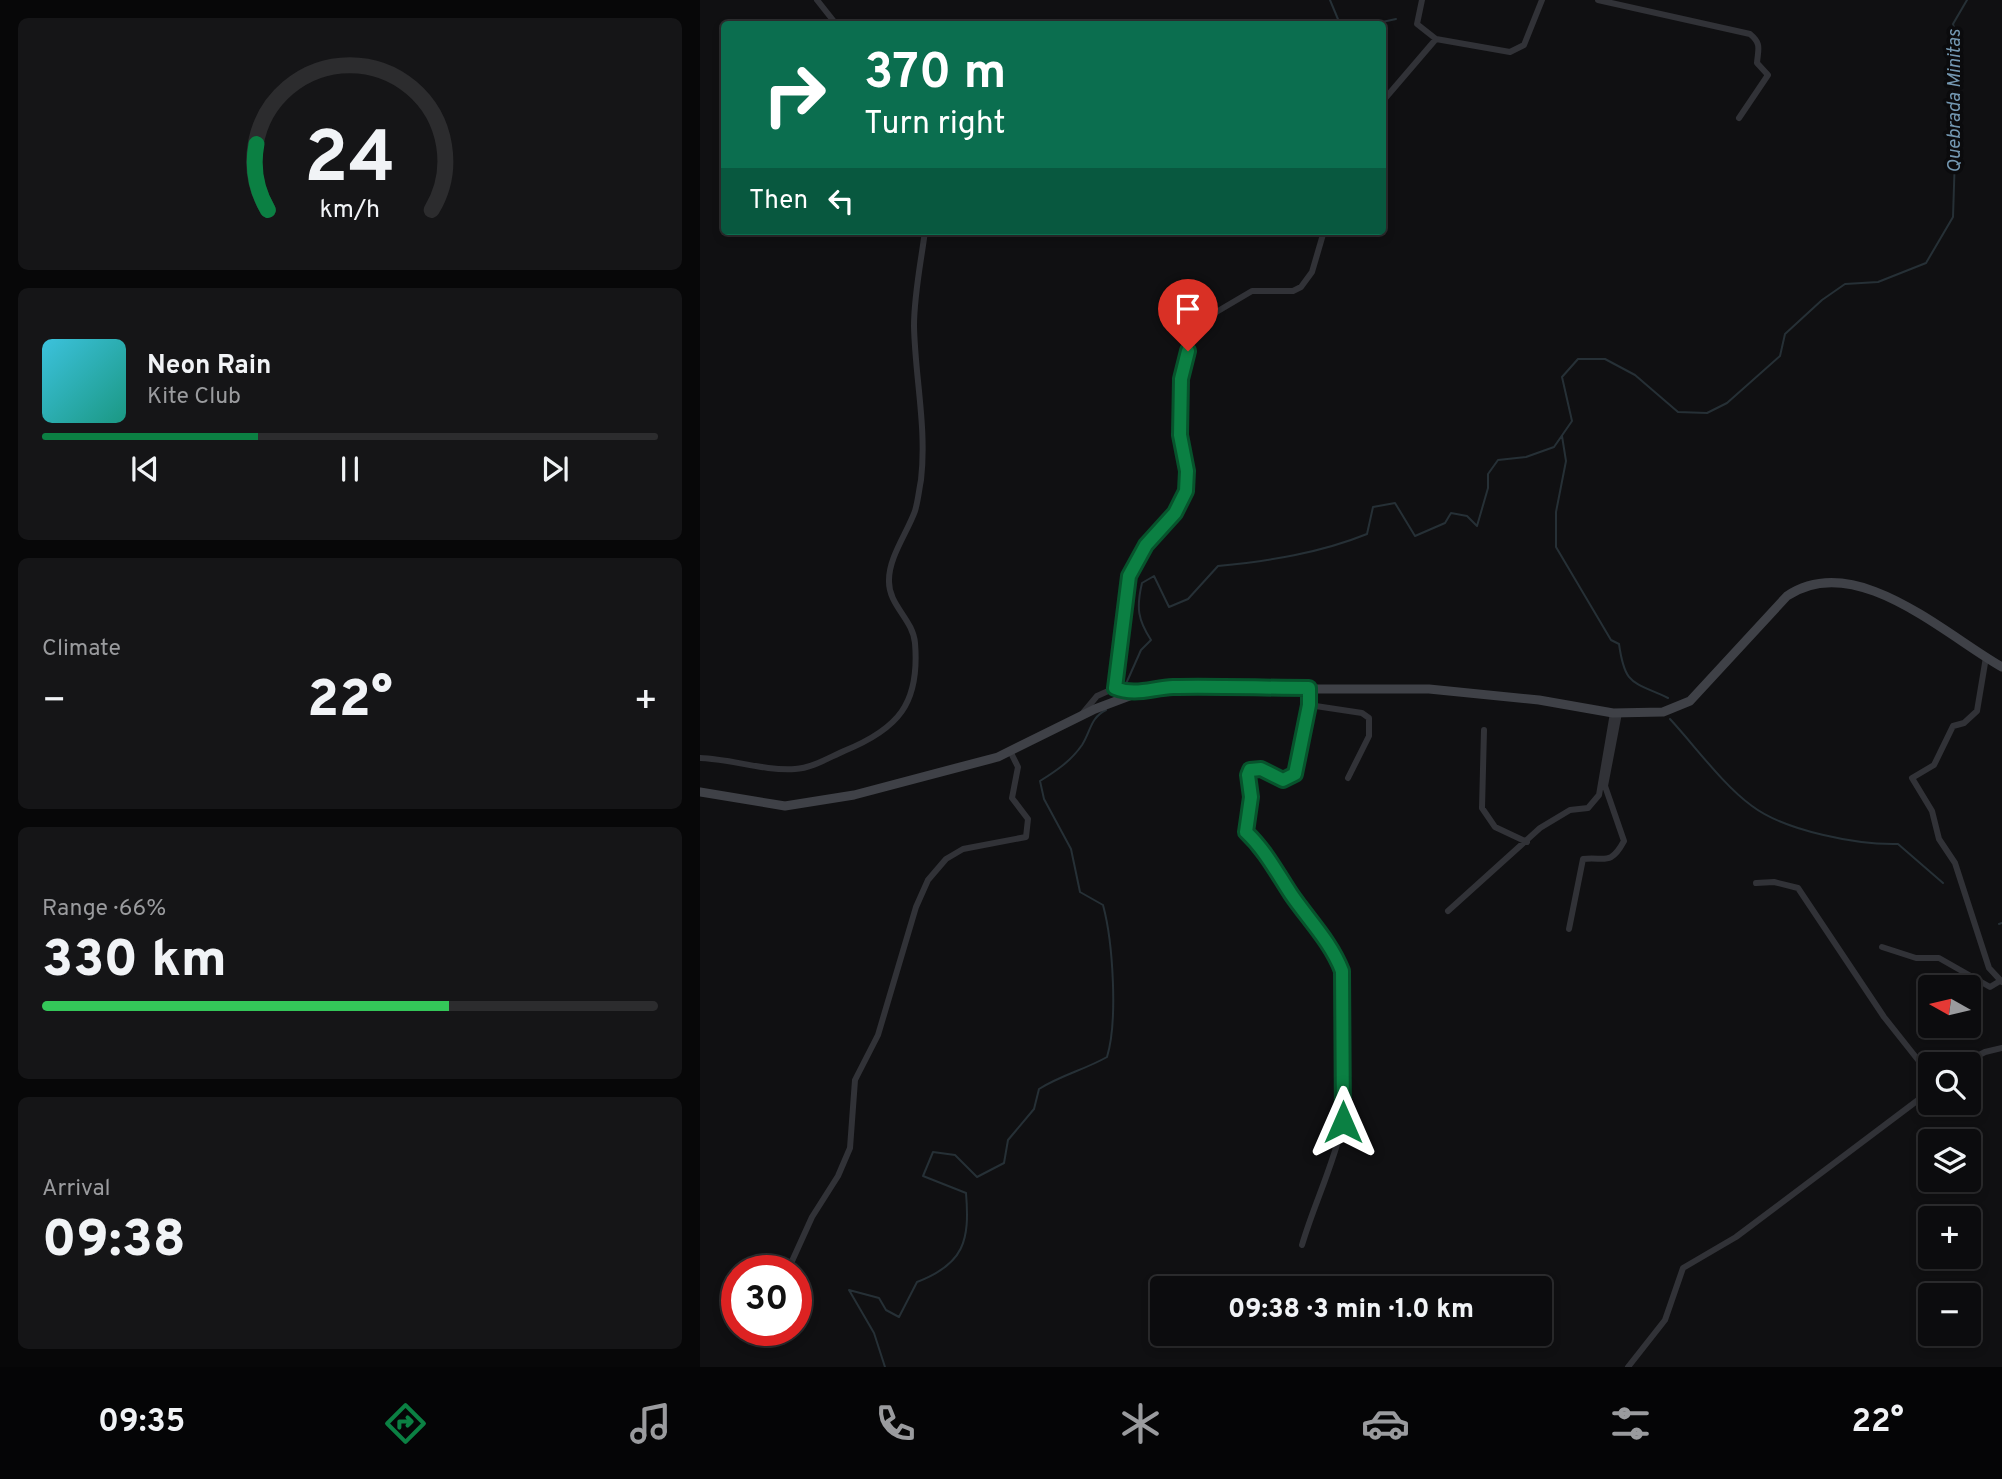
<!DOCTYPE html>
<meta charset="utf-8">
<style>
:root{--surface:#0c0c0e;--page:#151517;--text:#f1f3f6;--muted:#9a9b9e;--line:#2c2c2e;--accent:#0b8043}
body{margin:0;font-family:Overpass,sans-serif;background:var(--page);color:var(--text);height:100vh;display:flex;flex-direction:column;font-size:26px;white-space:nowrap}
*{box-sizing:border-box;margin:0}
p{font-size:23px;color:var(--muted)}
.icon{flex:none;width:38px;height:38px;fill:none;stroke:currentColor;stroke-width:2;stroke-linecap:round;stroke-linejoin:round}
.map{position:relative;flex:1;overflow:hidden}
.panel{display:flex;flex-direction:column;gap:18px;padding:18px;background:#070708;width:700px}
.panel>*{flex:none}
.guide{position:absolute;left:21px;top:21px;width:665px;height:214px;border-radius:7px;box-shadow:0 4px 10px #0003,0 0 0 2px var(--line);background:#0b6e4f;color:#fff;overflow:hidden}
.needle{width:46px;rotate:278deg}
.fabs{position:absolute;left:1218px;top:975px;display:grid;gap:14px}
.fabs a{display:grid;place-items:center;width:63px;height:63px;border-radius:7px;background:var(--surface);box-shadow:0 4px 10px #0003,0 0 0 2px var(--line);font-size:35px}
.speed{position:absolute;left:21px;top:1255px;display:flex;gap:14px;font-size:35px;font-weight:700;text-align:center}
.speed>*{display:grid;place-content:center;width:91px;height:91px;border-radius:50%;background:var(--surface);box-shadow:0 4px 10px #0003,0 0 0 2px var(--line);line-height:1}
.speed .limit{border:10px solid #d22;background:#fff;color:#111}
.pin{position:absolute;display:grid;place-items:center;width:60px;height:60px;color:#fff;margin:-72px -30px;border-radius:50% 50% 50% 0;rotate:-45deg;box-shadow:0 0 7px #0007}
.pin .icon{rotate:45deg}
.me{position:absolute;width:77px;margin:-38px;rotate:0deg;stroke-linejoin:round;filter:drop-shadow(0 0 5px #0008)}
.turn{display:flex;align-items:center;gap:24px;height:147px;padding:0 28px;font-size:32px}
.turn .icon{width:91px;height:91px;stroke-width:2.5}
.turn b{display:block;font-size:49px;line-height:60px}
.then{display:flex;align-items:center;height:66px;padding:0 28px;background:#0003;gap:14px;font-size:26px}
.big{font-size:52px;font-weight:800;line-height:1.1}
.panel .widget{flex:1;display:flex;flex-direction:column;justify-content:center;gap:10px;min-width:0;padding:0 24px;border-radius:10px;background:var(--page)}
.panel .dial{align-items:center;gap:0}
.dial svg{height:182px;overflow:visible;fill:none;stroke:var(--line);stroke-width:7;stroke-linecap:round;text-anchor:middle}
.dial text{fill:var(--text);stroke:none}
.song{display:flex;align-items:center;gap:21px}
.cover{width:84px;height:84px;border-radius:10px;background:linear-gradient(135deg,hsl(190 70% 55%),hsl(170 70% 35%))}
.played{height:7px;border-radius:4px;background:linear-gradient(90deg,var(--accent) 35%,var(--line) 35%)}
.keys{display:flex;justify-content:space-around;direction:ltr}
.heat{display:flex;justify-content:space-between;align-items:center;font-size:38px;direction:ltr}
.charge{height:10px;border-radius:5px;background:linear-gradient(90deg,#34c759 66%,var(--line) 0)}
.trip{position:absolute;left:450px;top:1276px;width:402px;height:70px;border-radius:7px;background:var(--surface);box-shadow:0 4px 10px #0003,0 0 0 2px var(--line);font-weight:800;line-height:70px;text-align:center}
.tab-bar{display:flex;height:112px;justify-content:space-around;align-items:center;background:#050506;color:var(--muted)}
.tab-bar .icon{width:49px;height:49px}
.tab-bar .selected{color:var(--accent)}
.tab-bar b{font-size:32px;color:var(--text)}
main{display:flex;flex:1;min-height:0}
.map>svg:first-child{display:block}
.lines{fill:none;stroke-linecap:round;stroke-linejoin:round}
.stream{stroke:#263036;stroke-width:2}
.street{stroke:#313237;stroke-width:6}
.secondary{stroke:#3f4147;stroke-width:9}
.route-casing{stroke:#07532c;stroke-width:18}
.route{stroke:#0b8043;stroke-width:12}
.labels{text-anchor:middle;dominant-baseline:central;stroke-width:7;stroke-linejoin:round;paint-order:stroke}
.water-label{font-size:19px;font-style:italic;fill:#7498b2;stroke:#0b0b0d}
</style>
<main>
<section class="panel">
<div class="widget dial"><svg viewBox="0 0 100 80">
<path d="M14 69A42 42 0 1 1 86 69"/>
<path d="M14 69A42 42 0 0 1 9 40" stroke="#0b8043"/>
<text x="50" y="56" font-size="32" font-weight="700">24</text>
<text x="50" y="72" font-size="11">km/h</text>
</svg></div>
<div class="widget">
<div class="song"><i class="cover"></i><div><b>Neon Rain</b><p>Kite Club</p></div></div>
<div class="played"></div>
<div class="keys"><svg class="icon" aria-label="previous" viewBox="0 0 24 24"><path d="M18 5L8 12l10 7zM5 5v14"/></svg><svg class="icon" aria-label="pause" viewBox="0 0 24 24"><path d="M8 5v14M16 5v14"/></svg><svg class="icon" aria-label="next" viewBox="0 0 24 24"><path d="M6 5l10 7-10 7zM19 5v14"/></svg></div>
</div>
<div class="widget"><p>Climate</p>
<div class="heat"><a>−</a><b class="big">22°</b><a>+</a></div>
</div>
<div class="widget"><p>Range · 66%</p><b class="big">330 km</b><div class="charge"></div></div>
<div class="widget"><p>Arrival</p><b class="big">09:38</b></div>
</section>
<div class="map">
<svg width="1302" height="1367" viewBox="0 0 1302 1367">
<rect width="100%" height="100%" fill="#101012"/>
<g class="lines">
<!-- stream -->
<path class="stream" d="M630,0L640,24
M673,24L696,19
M862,436L866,461L856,512V547L911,640L919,644C925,686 932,681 968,698
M421,695L441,650L451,640C438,620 436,608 442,583L454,576L469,607L488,599L518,566C569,561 620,553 667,534L673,507L695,503L715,536L745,523L751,513L767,516L777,526L788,488V474L798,460L826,457L854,447L872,421L862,377L878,359H905L935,375L978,412L1007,413L1027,403L1080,356L1085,334L1122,300L1145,284L1178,282L1226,263L1253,217L1256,124L1251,71L1258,42L1253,24L1267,0
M970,719C995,746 1023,785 1052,806C1085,831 1158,845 1198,844L1243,883
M1299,924L1302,923
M185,1367L174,1333L149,1290L179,1298L186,1310L199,1317L217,1282C264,1264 270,1241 266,1193L223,1176L233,1152L255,1155L277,1177L304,1163L308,1140L334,1109L339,1089C361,1075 384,1070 407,1057C418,1021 413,942 403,905L380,892L371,849L344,799L340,781C356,771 371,761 382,745C391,731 390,718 406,710"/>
<!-- street -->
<path class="street" d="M117,0L136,24
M722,0L717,24L736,39L810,52L824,45L842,0
M898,0L1050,34C1062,44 1058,49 1057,63L1068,75L1039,118
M682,102L736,39
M1286,657L1277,711L1264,723L1253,726L1234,765L1212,778L1232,811L1239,839L1255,863L1289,968L1302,982
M609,705L662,713L669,718V736L648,778
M382,714L397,696L415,688C419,652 420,592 435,561C448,537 478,520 486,492C490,473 481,458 480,440C477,408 483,353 496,324L552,291H593L601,287L612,272L624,231
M784,730L782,808L795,827L827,842
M0,758C32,759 63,771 95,769C112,768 128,758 144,751C198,729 220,704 215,643C213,619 188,605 189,580C189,557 207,533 215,511C218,501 219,490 221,480C227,428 215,377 214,326C214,295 221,262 225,231
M1056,883L1074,882L1098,888L1184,1017L1230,1075
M748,911L840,828L870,810L888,808L899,795L913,713
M869,929L883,859C904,856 910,867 924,841L905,786L919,713
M1182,947L1216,958H1239L1290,987L1300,981
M1262,1064L1285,1052L1302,1048
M602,1245C614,1204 634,1164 643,1122L642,970C631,942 608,919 591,893C576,871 566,850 546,832L551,797L548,775L550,770L561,769L583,780L595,774L609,705V688
M88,1270L112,1217L138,1176L150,1148L155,1080L178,1035L216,907L228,880L246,859L263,849L326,837L328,819L312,798L318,767L310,751
M928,1367L965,1320L983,1268L1036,1237L1230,1091"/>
<!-- secondary -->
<path class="secondary" d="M0,792L85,806L154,795L298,757L395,709L448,689H729L839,700L913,713L963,712L990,701L1087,596C1155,550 1244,634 1302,667"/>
</g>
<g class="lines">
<!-- route casing -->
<g class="route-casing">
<path id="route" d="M488,351L481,379L480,435L487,471L486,491L475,513L446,545L429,576L415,688C435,696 452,688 473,687C518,686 564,688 609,688V705L595,774L583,780L561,769L550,770L548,775L551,797L546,832C565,850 576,871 591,894C608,919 631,942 642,971L643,1122"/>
</g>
<!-- route -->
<use href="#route" class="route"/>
</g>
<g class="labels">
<!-- water labels -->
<g class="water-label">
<text transform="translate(1255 101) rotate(-90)">Quebrada Minitas</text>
</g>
</g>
</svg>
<div class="fabs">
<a><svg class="needle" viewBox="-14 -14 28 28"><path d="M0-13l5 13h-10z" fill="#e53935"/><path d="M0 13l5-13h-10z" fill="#9a9b9e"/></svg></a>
<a><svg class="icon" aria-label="search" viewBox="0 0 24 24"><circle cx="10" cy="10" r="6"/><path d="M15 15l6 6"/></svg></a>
<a><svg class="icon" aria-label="layers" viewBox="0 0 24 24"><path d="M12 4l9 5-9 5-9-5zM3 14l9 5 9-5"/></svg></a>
<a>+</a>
<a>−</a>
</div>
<div class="speed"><div class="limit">30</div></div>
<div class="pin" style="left:488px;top:351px;background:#d93025"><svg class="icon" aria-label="arrive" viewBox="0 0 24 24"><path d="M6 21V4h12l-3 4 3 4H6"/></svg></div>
<svg class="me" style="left:643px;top:1122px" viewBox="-20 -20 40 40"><path d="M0-17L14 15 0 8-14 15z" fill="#0b8043" stroke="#fff" stroke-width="4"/></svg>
<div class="trip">09:38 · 3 min · 1.0 km</div>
<div class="guide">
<div class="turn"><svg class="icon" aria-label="right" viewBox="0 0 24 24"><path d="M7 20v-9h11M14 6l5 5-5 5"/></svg><div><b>370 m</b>Turn right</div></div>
<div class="then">Then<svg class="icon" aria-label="left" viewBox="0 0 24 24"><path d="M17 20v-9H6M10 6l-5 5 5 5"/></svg></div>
</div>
</div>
</main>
<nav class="tab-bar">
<b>09:35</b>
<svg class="icon selected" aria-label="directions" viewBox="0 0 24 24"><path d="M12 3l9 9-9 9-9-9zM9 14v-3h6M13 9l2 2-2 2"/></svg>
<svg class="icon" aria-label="music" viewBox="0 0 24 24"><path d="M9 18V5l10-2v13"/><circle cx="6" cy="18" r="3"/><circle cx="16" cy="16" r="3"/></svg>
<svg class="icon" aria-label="phone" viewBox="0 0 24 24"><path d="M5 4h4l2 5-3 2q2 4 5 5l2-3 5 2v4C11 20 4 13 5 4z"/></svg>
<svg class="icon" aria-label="climate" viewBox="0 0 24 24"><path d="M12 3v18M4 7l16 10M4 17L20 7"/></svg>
<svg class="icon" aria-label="car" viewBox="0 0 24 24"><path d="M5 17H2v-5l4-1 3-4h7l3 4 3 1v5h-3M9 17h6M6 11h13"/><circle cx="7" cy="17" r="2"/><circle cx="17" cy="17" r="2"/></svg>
<svg class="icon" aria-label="filters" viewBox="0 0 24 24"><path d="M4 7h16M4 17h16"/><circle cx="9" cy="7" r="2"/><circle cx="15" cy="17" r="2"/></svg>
<b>22°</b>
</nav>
